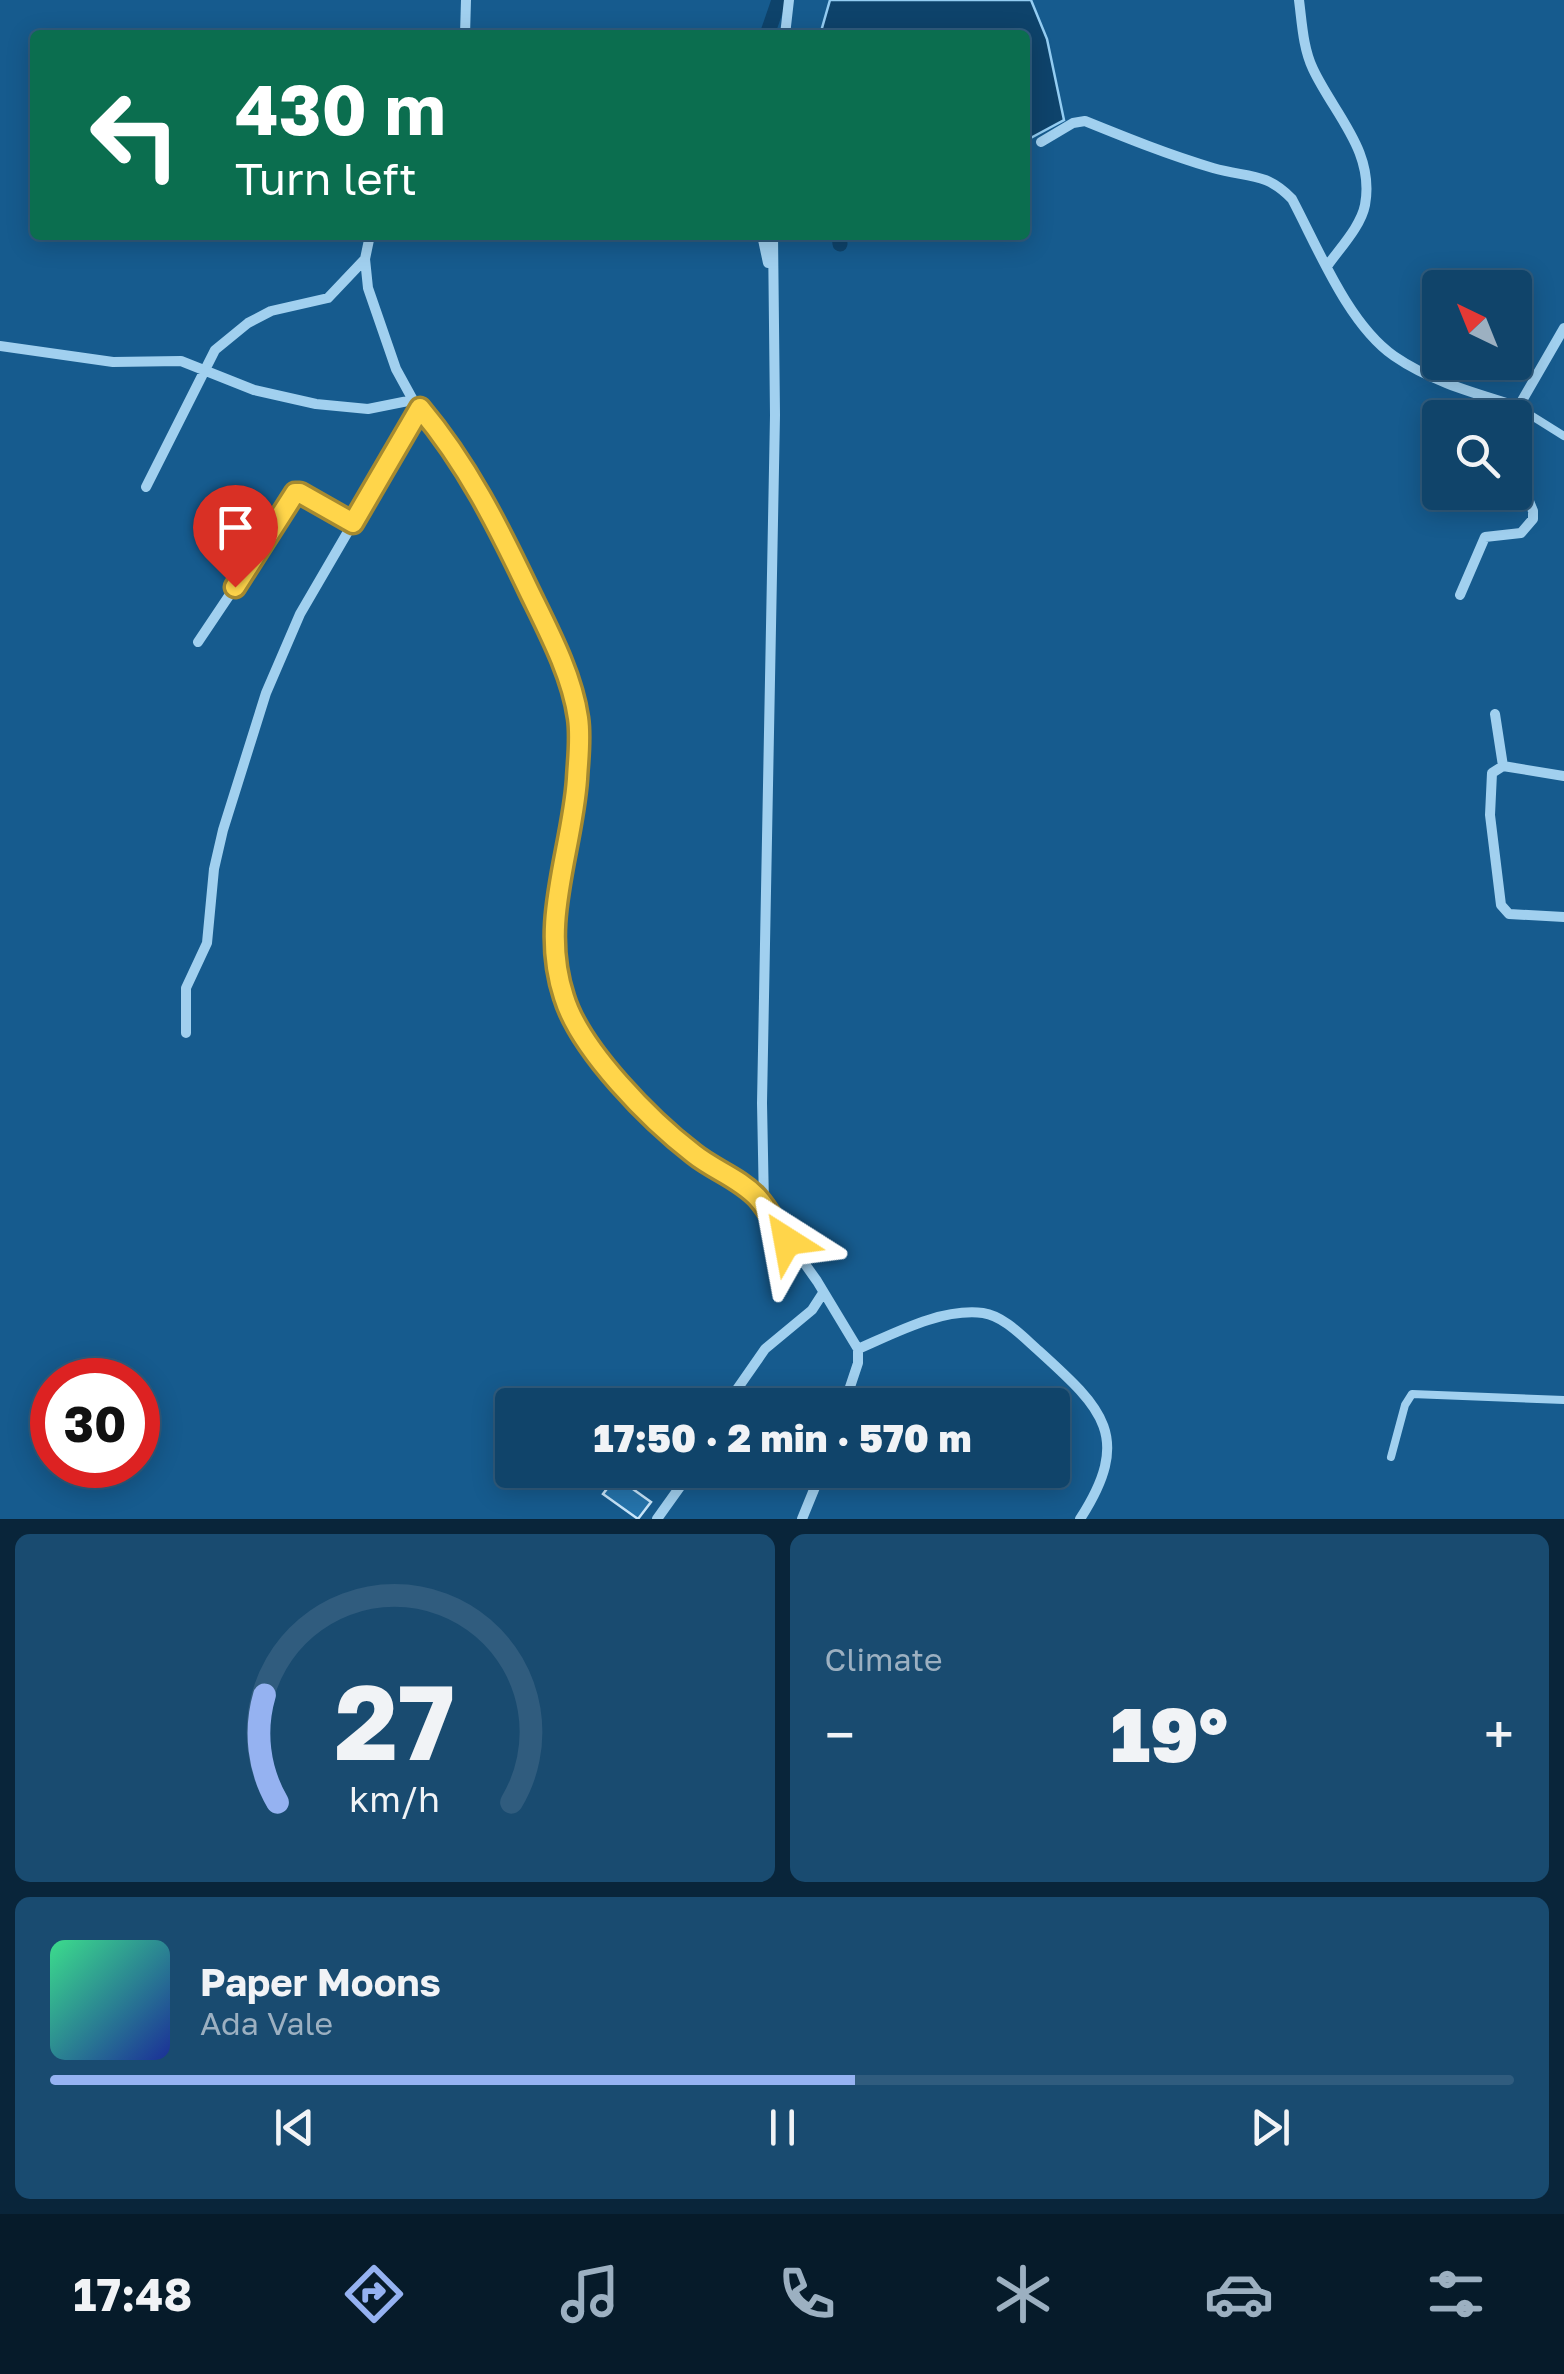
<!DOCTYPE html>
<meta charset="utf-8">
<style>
:root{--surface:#10446a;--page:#194b70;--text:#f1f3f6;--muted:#9cb0c1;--line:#305c7e;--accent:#95b2f1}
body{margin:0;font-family:"Golos Text",sans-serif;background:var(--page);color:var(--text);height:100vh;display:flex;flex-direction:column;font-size:38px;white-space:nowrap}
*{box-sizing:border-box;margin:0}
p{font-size:32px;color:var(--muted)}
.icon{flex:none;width:55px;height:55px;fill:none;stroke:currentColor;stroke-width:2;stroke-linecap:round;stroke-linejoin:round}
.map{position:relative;height:1519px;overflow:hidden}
.panel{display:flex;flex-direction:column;gap:15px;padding:15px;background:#09253a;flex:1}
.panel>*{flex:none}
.hud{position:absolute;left:30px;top:30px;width:1000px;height:210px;border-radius:10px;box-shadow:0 5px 25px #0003,0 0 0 2px var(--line);background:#0b6e4f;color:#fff;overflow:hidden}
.needle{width:65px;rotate:317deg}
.tools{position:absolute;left:1422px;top:270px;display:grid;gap:20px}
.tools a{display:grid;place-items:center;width:110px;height:110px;border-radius:10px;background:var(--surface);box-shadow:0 5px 25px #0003,0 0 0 2px var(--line);font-size:50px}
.speed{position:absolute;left:30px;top:1358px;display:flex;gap:20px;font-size:50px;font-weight:700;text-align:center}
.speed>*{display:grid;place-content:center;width:130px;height:130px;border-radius:50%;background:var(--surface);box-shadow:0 5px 25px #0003,0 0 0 2px var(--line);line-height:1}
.speed .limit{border:15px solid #d22;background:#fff;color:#111}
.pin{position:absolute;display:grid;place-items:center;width:85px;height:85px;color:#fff;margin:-102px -42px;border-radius:50% 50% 50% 0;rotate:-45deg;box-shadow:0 0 10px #0007}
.pin .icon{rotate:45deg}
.me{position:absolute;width:110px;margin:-55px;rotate:326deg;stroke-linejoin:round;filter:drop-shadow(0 0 8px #0008)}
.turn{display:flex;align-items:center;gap:35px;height:210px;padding:0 40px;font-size:45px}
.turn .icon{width:130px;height:130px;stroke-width:2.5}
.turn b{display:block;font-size:70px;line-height:85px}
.big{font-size:75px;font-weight:800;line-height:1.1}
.panel .tile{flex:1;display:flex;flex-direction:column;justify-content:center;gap:15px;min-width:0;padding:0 35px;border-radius:15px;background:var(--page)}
.panel .dial{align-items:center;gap:0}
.dial svg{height:260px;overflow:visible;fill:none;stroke:var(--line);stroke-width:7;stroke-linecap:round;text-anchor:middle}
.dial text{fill:var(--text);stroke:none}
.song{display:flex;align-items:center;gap:30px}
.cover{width:120px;height:120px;border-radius:15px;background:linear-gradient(135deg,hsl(150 70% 55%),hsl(230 70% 35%))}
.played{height:10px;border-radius:5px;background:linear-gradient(90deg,var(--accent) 55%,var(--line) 55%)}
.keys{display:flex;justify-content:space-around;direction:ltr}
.heat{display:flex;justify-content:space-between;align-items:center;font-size:55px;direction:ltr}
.panel .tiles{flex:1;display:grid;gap:15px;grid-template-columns:1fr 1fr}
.tile:last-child{grid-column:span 2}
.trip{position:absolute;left:495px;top:1388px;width:575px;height:100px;border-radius:10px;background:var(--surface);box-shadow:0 5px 25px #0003,0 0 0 2px var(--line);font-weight:800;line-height:100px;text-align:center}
.menu{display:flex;height:160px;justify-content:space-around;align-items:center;background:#061b2a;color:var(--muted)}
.menu .icon{width:70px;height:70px}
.menu .active{color:var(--accent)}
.menu b{font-size:45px;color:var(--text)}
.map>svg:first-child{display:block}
.water{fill:#0e436b;stroke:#94cdf2;stroke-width:2.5}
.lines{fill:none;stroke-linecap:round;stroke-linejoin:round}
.canal{stroke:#0e436b;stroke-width:15}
.building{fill:#2574ac;stroke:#c8e6fb;stroke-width:2.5}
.service{stroke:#a1d0ef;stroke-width:8}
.minor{stroke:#a1d0ef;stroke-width:10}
.route-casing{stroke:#a68a30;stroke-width:25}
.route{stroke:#ffd54a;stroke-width:18}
</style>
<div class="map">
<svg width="1564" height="1519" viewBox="0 0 1564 1519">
<rect width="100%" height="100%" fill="#165b8e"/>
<!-- water -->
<path class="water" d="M830,0H1031L1047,39L1064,120L1025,141V35H820Z"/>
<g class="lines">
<!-- canal -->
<path class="canal" d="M767,35L779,0
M839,235L840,244"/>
</g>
<!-- building -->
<path class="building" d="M616,1477L651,1502L638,1519L603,1494Z"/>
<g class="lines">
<!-- service -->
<path class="service" d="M1516,406L1564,436
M1391,1457L1405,1405L1412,1394L1564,1400"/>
<!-- minor -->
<path class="minor" d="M1299,0C1302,23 1303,48 1313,69C1334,114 1375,151 1365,205C1361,226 1340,248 1328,265
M465,35L466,0
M785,35L789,0
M1041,142L1073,123L1085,121C1127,138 1169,155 1213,168C1247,178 1265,171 1292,199C1318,248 1348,324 1394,356C1430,381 1474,393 1516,406
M370,235L365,259L368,288L396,369L413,400L461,459L504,539L542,617L578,717L577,783L556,896L557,951L563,997L593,1048L635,1097L694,1154L742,1184L758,1198L817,1281L858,1349V1363L844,1405
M762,235L768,263
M0,346L113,362L181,361L254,390L316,404L368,409L413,400
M1512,418L1564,328
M146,487L215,350L248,323L271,311L328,298L365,259
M1460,595L1485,537L1521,533L1533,519V511L1515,467
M198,642L253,560L291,496L301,493L353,523
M1495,714L1503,766L1564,776
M1503,766L1492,773L1490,815L1501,905L1509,914L1564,917
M186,1033V988L207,943L214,869L223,830L266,693L300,614L420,408
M764,1205L762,1103L775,415L773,235
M858,1349C895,1333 941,1308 983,1313C1004,1316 1023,1337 1039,1351C1103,1409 1133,1437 1080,1519
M726,1405L765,1349L812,1310L823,1293
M657,1519L692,1470
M802,1519L822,1470"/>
</g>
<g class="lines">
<!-- route casing -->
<g class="route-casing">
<path id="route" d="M235,587L295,493H300L353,523L420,408C467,464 498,526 529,591C548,630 572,675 578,718C581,738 578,759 577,779C572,852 539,922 564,997C580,1050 651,1121 694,1154C714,1170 739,1178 757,1197C769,1210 777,1227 787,1241"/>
</g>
<!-- route -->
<use href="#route" class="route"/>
</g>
</svg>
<div class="tools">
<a><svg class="needle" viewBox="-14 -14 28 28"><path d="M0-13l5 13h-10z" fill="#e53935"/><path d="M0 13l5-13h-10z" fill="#9cb0c1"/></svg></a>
<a><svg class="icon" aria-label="search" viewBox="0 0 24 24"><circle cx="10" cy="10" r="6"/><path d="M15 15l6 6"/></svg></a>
</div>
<div class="speed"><div class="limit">30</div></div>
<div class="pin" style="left:235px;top:587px;background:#d93025"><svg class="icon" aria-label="arrive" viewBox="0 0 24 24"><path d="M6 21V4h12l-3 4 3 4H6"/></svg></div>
<svg class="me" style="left:787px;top:1241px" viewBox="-20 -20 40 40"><path d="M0-17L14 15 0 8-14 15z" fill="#ffd54a" stroke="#fff" stroke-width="4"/></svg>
<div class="trip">17:50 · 2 min · 570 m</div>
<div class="hud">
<div class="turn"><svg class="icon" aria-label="left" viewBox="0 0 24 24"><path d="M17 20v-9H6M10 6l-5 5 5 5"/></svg><div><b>430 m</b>Turn left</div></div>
</div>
</div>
<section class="panel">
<div class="tiles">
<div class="tile dial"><svg viewBox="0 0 100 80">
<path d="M14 69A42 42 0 1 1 86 69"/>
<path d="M14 69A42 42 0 0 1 10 36" stroke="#95b2f1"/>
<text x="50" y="56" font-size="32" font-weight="700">27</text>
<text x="50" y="72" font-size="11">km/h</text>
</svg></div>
<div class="tile"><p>Climate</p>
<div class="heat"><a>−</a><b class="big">19°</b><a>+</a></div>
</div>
<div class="tile">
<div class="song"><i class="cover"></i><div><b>Paper Moons</b><p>Ada Vale</p></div></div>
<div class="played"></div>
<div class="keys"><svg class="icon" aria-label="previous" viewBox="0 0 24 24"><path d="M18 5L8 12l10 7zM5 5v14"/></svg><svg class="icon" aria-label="pause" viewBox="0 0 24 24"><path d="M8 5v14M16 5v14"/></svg><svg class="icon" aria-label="next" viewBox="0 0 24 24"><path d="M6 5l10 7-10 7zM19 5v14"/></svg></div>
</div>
</div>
</section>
<nav class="menu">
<b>17:48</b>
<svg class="icon active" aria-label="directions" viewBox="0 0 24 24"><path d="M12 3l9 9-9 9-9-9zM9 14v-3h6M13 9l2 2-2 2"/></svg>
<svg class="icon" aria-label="music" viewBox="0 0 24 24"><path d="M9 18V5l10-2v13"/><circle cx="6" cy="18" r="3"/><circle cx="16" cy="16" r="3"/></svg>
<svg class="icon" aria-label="phone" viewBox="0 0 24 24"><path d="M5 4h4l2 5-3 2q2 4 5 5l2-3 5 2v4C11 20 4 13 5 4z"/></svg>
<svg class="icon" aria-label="climate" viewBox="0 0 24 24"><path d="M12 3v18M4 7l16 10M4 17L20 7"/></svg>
<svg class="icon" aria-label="car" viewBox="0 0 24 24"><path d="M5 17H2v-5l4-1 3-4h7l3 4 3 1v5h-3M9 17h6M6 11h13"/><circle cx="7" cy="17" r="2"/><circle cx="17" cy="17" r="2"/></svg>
<svg class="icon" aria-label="filters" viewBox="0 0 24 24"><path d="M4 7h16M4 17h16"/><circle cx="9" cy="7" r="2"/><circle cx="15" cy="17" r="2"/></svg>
</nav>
